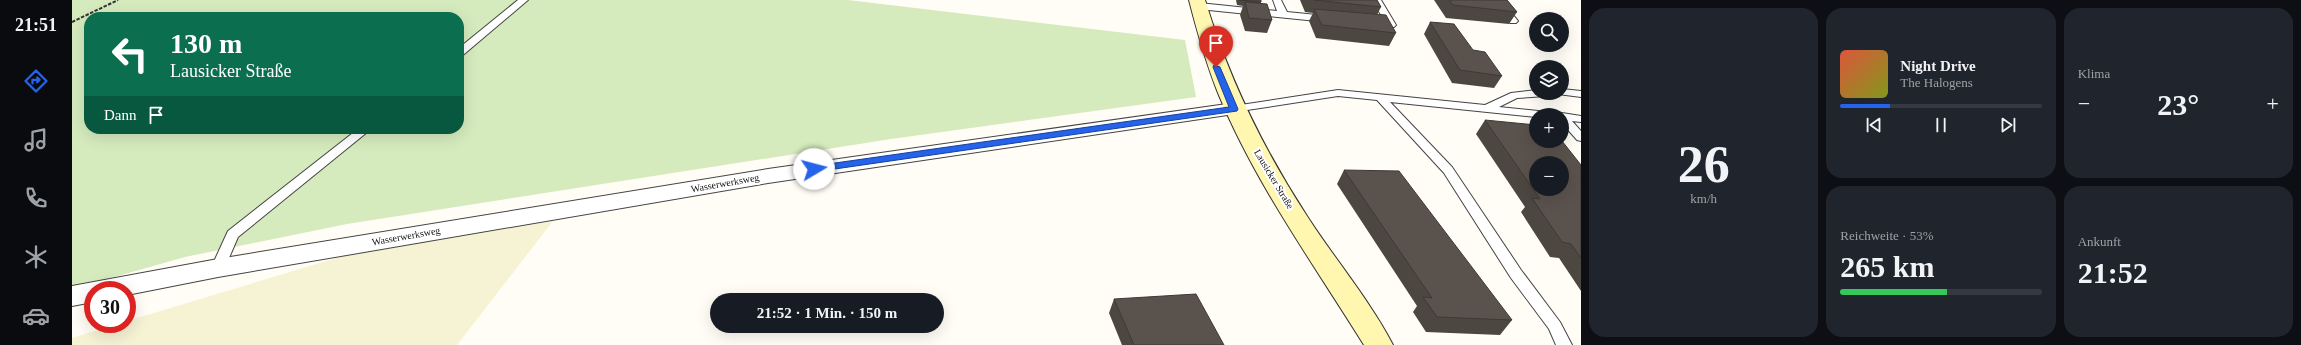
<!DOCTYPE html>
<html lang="de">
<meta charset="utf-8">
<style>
:root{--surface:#171b24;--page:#20242c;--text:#f1f3f6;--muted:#9ea1a6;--line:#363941;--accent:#2563eb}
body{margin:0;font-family:Georgia,serif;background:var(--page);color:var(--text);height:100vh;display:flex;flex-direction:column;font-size:15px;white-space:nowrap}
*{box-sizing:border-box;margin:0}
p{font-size:13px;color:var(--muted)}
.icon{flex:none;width:22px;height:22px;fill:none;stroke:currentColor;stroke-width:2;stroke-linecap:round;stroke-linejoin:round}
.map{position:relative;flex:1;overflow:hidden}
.panel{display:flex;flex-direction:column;gap:8px;padding:8px;background:#0d0f14;width:720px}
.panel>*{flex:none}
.banner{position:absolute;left:12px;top:12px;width:380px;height:122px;border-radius:16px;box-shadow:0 4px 16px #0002;background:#0b6e4f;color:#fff;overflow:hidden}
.fabs{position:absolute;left:1457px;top:12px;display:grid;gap:8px}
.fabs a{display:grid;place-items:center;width:40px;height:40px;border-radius:50%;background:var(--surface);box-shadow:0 4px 16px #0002;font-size:20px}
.speed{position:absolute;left:12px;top:281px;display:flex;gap:8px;font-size:20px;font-weight:700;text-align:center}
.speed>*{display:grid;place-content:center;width:52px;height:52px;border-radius:50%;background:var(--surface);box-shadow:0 4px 16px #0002;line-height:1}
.speed .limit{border:6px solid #d22;background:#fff;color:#111}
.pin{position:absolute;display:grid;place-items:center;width:34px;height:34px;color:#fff;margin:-41px -17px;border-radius:50% 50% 50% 0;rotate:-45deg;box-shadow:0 0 4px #0007}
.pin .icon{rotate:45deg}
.me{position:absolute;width:44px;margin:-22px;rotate:82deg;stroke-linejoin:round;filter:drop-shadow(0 0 3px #0008)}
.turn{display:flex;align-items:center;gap:14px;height:84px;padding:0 20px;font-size:18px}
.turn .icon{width:52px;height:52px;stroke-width:2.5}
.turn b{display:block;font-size:28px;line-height:34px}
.then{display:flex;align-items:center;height:38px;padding:0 20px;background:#0003;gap:8px;font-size:15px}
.big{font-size:30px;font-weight:700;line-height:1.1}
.panel .widget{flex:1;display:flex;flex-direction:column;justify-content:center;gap:6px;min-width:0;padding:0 14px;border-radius:16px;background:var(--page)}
.panel .dial{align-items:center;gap:0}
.dial b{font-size:52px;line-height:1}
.song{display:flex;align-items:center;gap:12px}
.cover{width:48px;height:48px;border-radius:6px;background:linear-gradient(135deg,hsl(10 70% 55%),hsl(70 70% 35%))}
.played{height:4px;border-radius:2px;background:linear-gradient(90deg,var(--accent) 25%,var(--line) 25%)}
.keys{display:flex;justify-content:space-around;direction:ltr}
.heat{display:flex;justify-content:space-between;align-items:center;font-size:22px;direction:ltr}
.charge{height:6px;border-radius:3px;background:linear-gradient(90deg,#34c759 53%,var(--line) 0)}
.panel .tiles{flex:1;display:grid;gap:8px;grid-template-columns:repeat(3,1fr)}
.widget:first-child{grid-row:span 2}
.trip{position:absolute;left:638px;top:293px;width:234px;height:40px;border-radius:20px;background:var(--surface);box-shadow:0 4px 16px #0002;font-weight:700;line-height:40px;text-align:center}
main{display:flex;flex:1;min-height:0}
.tabs{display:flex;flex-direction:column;width:72px;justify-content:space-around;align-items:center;background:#090b0e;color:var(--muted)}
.tabs .icon{width:28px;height:28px}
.tabs .selected{color:var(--accent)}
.tabs b{font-size:18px;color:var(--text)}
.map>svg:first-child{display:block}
.farmland{fill:#f6f3d4}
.green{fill:#d5ebbd;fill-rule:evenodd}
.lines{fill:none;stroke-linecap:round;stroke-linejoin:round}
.lane-casing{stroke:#444;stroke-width:2}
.street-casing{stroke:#444;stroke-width:2}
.secondary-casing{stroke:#333;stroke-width:2}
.path{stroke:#333;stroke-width:2;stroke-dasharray:3.5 1.5;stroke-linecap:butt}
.lane{fill:#fff;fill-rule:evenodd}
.street{fill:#fff;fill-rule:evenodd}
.secondary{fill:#fff6b0;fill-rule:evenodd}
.wall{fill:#4d4742}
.building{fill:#5a524d;stroke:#3f3936;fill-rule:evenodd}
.route{fill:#2563eb;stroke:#184099}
.labels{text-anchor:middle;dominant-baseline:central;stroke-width:4;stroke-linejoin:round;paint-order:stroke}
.street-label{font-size:10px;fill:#111;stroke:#fff}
</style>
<main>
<nav class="tabs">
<b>21:51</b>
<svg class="icon selected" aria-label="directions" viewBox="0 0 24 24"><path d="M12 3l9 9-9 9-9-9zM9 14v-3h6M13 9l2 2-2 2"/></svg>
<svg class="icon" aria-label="music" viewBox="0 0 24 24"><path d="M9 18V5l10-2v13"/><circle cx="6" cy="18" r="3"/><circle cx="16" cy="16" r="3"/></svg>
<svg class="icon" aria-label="phone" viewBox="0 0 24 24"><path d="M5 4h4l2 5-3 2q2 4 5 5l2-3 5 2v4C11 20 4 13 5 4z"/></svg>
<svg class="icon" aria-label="climate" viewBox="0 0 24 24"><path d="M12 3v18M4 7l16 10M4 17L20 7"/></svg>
<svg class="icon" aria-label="car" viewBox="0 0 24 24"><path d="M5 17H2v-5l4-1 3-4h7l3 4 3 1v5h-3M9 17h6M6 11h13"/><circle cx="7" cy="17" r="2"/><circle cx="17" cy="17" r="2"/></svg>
</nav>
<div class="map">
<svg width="1509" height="345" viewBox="0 0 1509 345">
<rect width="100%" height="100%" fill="#fffdf5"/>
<!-- farmland -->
<path class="farmland" d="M481,221L385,345H0V338L46,324H55V321L284,252Z"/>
<!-- green -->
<path class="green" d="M0,0H776L1113,40L1124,97L819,139L275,224L113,257L0,289ZM17,17H387V129H17Z"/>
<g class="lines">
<!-- lane casing -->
<g class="lane-casing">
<path id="lane" d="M446,0H456L391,55L387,56V48Z
M1201,0H1209L1215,12L1255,16L1260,19L1255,22L1127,9L1122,6L1127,3L1205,11Z
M1301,0H1309L1324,25L1322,27L1310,26L1308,24L1312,21Z
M1420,0H1429L1446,21L1444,23H1438Z
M1490,89L1509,91V97L1486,94L1485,93H1490Z
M1266,90L1413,105L1439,93L1464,90V93H1479L1474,96L1445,98L1427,107L1476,112L1481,115H1464V117L1318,102L1380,167L1449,270L1488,322L1500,345H1484L1477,329L1439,278L1372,173L1305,100L1266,96L1162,112L1157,109L1162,106Z
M1490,113L1509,116V122L1500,121L1509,131V141L1505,140L1490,123V115H1485Z
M286,129H299L166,237L151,272H141L139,268L156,231Z"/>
</g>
<!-- street casing -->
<g class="street-casing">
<path id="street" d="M1162,103L1169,105L1172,109L1169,113L696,183L146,277L55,295V290H21V302L0,306V286L146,259L696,169Z"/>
</g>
<!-- secondary casing -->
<g class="secondary-casing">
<path id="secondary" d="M1117,0H1133C1157,79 1190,147 1235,216C1262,258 1299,302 1321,345H1292C1241,263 1183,183 1146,93C1134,63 1125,31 1117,0Z"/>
</g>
<!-- path -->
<path class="path" d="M0,22L46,0"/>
<!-- lane -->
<use href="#lane" class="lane"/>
<!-- street -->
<use href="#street" class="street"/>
<!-- secondary -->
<use href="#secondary" class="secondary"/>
</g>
<!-- wall -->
<path class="wall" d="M1164,0H1189V3L1200,20L1195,33L1173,31L1168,15L1171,6L1165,5Z
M1228,0H1305L1309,7L1305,15L1324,33L1317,46L1244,38L1237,21L1241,13L1233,12Z
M1362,0H1435L1445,12L1437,24L1374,18Z
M1358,22L1401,50L1430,76L1422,88L1380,83L1352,34Z
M1413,120L1509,165V291L1487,258L1478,257L1449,212L1453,207L1404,134Z
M1272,170L1440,320L1428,335L1354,332L1341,312L1345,306L1265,184Z
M1042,299L1152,345H1050L1037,313Z"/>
<!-- building -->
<path class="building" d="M1167,0H1189V2Z
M1242,0H1305L1309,7Z
M1377,0H1435L1445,12L1381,5Z
M1173,2L1195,4L1200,20L1177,18Z
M1242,9L1314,15L1324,33L1250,25Z
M1358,22L1382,24L1401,50L1413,52L1430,76L1388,70Z
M1413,120L1464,125V141H1490L1509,165V258L1499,244L1490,242L1460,198L1468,199ZM1464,163H1490V189H1464Z
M1272,170L1327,171L1440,320L1365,317L1351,297L1360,298Z
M1124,294L1152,345H1062L1042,299Z"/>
<!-- route -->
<path class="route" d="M1142,65L1148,67L1166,109L1165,111L742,172L737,169L742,166L1157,107L1141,67Z"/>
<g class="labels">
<!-- street labels -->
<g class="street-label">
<text transform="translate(1202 179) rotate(59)">Lausicker Straße</text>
<text transform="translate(653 183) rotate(-10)">Wasserwerksweg</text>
<text transform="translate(334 236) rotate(-10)">Wasserwerksweg</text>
</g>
</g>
</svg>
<div class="fabs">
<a><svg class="icon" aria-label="search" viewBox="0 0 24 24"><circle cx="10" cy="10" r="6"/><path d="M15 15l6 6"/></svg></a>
<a><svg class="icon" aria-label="layers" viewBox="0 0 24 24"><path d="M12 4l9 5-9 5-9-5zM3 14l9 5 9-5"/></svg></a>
<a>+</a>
<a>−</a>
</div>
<div class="speed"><div class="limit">30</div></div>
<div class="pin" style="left:1144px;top:67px;background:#d93025"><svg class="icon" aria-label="arrive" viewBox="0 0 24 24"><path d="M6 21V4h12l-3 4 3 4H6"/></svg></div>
<svg class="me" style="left:742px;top:169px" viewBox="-20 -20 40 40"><circle r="19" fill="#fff"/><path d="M0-13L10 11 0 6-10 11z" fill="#2563eb"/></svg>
<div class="trip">21:52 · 1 Min. · 150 m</div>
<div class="banner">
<div class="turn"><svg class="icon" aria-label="left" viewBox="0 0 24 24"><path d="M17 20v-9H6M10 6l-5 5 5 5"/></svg><div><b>130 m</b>Lausicker Straße</div></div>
<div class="then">Dann<svg class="icon" aria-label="arrive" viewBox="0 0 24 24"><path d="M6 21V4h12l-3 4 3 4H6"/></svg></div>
</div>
</div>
<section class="panel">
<div class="tiles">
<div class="widget dial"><b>26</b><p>km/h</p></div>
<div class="widget">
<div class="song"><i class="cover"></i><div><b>Night Drive</b><p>The Halogens</p></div></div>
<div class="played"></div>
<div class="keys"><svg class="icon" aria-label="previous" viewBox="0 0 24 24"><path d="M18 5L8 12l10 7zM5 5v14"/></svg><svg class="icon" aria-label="pause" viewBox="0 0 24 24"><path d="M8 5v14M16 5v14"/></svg><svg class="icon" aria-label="next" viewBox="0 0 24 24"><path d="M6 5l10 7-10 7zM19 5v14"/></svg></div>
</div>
<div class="widget"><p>Klima</p>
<div class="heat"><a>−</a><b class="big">23°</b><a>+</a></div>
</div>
<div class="widget"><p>Reichweite · 53%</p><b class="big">265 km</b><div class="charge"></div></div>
<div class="widget"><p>Ankunft</p><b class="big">21:52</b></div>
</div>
</section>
</main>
